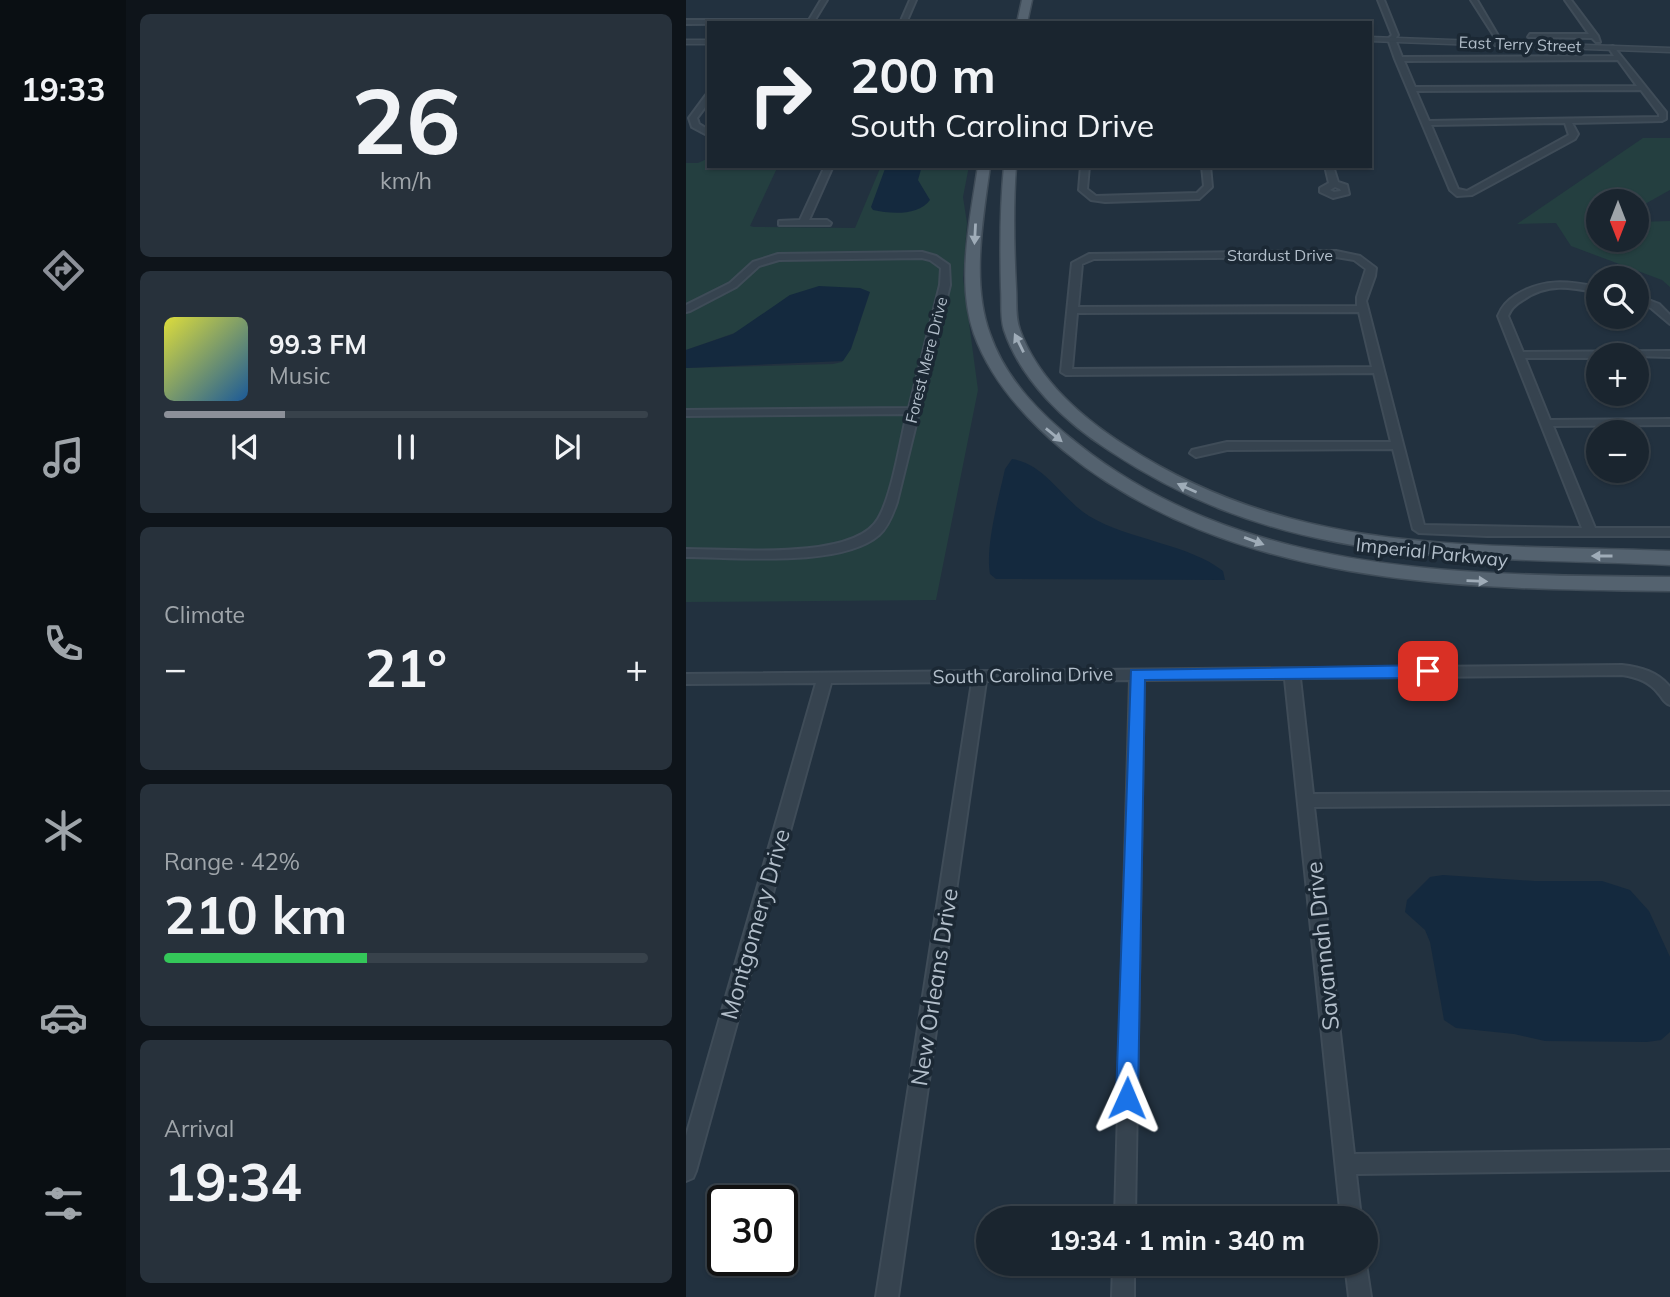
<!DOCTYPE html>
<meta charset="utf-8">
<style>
:root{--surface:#1a252f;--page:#27313b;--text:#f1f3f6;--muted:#9fa5aa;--line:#38424b;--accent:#8c9099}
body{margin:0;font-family:Mulish,sans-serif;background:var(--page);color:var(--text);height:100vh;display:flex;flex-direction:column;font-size:26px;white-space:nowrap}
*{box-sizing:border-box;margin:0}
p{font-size:23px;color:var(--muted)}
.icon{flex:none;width:38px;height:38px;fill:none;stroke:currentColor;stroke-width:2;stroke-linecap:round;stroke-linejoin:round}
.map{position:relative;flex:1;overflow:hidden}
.panel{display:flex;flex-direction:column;gap:14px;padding:14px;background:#0e141a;width:560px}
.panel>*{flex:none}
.hud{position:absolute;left:21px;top:21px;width:665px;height:147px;border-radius:0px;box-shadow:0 2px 5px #0004,0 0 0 2px var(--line);background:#1a252f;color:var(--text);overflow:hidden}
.needle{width:46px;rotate:180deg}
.controls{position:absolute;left:900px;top:189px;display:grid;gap:14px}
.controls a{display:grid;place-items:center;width:63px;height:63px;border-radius:50%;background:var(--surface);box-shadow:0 2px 5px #0004,0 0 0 2px var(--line);font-size:35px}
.speed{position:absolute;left:21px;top:1185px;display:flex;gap:14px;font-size:35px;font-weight:700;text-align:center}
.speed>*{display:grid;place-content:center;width:91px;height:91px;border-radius:50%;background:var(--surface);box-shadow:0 2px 5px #0004,0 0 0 2px var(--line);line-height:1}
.speed .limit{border:4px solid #111;border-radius:10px;background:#fff;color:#111}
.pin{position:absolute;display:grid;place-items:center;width:60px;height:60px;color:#fff;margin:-30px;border-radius:14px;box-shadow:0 4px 10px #0006}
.me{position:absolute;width:77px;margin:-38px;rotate:1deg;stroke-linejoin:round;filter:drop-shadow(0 0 5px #0008)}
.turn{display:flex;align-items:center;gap:24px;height:147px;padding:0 28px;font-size:32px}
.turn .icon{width:91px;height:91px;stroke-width:2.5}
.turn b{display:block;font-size:49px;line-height:60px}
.big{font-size:52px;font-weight:700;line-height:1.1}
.panel .widget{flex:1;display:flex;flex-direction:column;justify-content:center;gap:10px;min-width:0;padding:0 24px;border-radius:10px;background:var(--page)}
.panel .dial{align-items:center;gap:0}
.dial b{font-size:91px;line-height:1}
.song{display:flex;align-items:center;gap:21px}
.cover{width:84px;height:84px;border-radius:10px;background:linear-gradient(135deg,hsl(60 70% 55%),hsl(210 70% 35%))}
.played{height:7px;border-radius:4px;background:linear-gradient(90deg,var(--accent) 25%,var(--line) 25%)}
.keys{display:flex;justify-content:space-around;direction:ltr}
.heat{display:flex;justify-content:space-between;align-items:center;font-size:38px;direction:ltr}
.charge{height:10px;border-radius:5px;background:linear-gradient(90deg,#34c759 42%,var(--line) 0)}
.trip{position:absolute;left:290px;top:1206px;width:402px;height:70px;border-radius:35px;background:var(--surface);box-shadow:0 2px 5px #0004,0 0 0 2px var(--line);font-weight:700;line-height:70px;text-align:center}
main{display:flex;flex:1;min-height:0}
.menu{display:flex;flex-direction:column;width:126px;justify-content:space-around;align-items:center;background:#0a0f13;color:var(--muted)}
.menu .icon{width:49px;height:49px}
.menu .active{color:var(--accent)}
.menu b{font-size:32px;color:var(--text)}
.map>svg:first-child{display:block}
.green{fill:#243f40}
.water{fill:#14293e}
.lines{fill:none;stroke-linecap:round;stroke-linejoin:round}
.minor-casing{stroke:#3f4c58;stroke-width:4}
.tertiary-casing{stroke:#3f4c58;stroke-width:3}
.primary-casing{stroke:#3f4c58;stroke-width:3}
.minor{fill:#36434f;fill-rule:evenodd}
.tertiary{fill:#36434f;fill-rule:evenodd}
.primary{fill:#54626f;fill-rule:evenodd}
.oneway{fill:#9facb8}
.route{fill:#1a73e8;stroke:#114b97;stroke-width:2}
.labels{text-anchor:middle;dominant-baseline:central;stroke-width:7;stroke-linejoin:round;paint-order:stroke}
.far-street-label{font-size:16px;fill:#b2beca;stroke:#1b2834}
.street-label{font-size:19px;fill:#b2beca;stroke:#1b2834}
.near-street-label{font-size:23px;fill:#b2beca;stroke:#1b2834}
</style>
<main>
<nav class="menu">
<b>19:33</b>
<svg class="icon active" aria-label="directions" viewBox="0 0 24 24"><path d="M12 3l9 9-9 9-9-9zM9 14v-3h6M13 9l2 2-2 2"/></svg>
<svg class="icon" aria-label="music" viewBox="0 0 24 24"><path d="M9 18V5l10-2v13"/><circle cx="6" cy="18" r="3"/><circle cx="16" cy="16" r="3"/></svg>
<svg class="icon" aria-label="phone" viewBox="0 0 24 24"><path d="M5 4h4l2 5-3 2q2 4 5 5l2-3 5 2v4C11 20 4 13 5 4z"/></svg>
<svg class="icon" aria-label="climate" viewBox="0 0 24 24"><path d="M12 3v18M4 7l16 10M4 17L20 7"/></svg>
<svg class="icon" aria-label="car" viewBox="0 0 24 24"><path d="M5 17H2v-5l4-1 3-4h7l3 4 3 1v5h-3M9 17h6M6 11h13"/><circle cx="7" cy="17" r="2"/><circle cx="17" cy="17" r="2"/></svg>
<svg class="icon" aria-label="filters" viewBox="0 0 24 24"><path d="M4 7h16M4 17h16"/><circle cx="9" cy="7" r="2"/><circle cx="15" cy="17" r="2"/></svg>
</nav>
<section class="panel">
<div class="widget dial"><b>26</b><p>km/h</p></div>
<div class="widget">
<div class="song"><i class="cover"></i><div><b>99.3 FM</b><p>Music</p></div></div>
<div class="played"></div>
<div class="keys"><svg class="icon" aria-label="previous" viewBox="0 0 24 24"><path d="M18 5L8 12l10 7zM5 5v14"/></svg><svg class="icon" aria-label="pause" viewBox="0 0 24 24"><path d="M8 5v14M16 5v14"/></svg><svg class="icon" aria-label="next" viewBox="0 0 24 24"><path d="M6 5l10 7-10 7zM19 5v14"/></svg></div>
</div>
<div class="widget"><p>Climate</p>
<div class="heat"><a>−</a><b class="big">21°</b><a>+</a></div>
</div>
<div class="widget"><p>Range · 42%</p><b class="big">210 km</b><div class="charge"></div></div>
<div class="widget"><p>Arrival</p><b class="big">19:34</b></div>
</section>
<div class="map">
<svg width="984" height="1297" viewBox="0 0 984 1297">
<rect width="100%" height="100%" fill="#22313f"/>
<!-- green -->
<path class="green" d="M957,138H984V190L950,209V201H912V240H950V222L984,221V287L976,280L885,246L870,223L831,224Z
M23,158V166H92L64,226L68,227L169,228L195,166H283L277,197L281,223L277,278L292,390L250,600L0,602V368L147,364L156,362L172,330V326L104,295L54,331L0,350V163H12Z"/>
<!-- water -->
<path class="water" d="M200,166H236L232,180L244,200C233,216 204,214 187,210L185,207Z
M133,286L174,288L184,292L165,349L157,361L0,368V350L47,334L104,295Z
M326,459C359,464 376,499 403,516C443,540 503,544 537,571L539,580L310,579L304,574C299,546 313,497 319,469Z
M757,875L849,881H916L944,890L963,911L984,957V1032L975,1040L961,1042L859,1041L828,1034L770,1028L758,1020L744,942L739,930L719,912L721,900L744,877Z"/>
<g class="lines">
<!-- minor casing -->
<g class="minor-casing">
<path id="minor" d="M135,0H141L127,23L0,24V20H123Z
M224,0H230L220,23H214Z
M692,0H698L712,35L709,39L716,57L928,56L922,47L927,46L980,112V119L976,121L886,123L892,134L889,139L786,195L771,196L764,190L709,59L702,39L706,35ZM932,60L951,86L729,87L718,61ZM955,90L973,114V117L743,121L730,91ZM879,123L883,135L781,191L772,189L745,125Z
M785,0H791L814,39H810Z
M879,0H885L912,36L914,42H910L906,38L842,37L844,34H903Z
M20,95H23V102L11,118L13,124L23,130V136L6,127L3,118Z
M139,166H147L123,220H141L145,223L144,225H93V221L114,220Z
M395,166H403L401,189L410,196L511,193L518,186L516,166H524L526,187L513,199L419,202L405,200L393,190Z
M639,166H647L652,182L661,185L663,194L647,198L634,192V188L643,183ZM649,187L654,189L655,191L648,192L644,190Z
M650,251L674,256L690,268L689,276L680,301L738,525L896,528L812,316C816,306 821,301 830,295C857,278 882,281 912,287V293C883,287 862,283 837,300C830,304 825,308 822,316L837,352L984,351V357L912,355V358H839L864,420L984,419V425L867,426L909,528H984V536H801L733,533L727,529L707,449L541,450L510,457L504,453L506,450L541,442H705L688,373L380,375L375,372L386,263L403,254ZM650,257L668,260L680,269L671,297V306L392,307L396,264L408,259ZM673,312L686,367L386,369L391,313Z
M236,252L250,256L263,265L264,285L211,502C207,514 202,527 193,535C155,568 49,557 0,557V549C43,549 168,561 192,519C206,496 214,442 221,414L0,416V410L223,408L254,285L255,268L244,260L236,258L93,260L73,266L50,287L4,311L0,312V305L44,283L67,262L92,254Z
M950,295L973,304L984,315V324L965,308L950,302Z
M936,665C955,667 972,672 984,687V705C977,702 977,698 972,693C963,681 950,677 936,675L614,678L627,794L984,792V804L628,807L668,1154L984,1150V1170L670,1174L675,1218H655L599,679L458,680L449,1218H429L444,680L300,681L212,1297H190L286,682L145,683L10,1171L7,1178L0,1181V1136L130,683L0,684V674Z
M427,1264H448V1297H426Z
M659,1264H680L685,1297H663Z"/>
</g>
<!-- tertiary casing -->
<g class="tertiary-casing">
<path id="tertiary" d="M684,37L984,48V52L684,41Z
M0,40H23V44H0Z"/>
</g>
<!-- primary casing -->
<g class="primary-casing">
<path id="primary" d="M336,0H346L341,23H331Z
M292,166H304C297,219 285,283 304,334C320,380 355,415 392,444C559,577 782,575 984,577V591C777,589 547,588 377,450C340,419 305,381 288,334C270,283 284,219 292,166Z
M318,166H330C327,207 328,248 330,288C331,302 329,317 334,330C352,380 396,418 440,446C613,558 788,543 984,551V565C779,555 605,571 424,451C380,423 335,381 318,330C314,317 316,301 315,288C314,247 314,207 318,166Z"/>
</g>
<!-- minor -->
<use href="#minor" class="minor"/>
<!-- tertiary -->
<use href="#tertiary" class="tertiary"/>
<!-- primary -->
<use href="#primary" class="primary"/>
</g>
<!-- one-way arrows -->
<defs><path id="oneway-solid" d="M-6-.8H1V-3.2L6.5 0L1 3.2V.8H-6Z" transform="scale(1.75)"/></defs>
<g class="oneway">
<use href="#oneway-solid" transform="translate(289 234) rotate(93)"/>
<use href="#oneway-solid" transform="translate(333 343) rotate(-116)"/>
<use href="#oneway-solid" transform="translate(368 435) rotate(39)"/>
<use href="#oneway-solid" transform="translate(501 488) rotate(-156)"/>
<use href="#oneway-solid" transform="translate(568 541) rotate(20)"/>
<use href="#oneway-solid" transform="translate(916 556) rotate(-180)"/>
<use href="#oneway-solid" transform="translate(791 581) rotate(2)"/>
</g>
<!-- route -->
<path class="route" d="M742,665L750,671L742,678L459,680L452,1098L449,1106L441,1109L434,1106L430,1098L445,670Z"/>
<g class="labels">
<!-- far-street labels -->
<g class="far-street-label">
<text transform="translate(834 44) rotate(2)">East Terry Street</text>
<text x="594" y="255">Stardust Drive</text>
<text transform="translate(240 360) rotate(-76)">Forest Mere Drive</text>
</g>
<!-- street labels -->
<g class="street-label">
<text transform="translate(746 552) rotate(6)">Imperial Parkway</text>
<text transform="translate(337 675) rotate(-1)">South Carolina Drive</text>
</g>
<!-- near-street labels -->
<g class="near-street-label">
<text transform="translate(69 924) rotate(-74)">Montgomery Drive</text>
<text transform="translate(636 946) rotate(-96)">Savannah Drive</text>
<text transform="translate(248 987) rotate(-81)">New Orleans Drive</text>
</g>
</g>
</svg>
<div class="controls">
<a><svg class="needle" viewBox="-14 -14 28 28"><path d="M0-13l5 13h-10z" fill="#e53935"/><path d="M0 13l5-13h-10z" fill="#9fa5aa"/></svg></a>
<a><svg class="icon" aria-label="search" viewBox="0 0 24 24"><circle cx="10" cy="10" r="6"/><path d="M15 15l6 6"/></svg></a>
<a>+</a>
<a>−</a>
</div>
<div class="speed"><div class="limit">30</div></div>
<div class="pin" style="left:742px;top:671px;background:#d93025"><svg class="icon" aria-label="arrive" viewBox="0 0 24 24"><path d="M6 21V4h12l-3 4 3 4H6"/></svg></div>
<svg class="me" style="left:441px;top:1098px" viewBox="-20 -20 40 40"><path d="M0-17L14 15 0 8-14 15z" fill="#1a73e8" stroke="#fff" stroke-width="4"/></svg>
<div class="trip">19:34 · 1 min · 340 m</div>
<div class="hud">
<div class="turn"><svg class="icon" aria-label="right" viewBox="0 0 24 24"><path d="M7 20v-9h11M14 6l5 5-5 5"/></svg><div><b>200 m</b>South Carolina Drive</div></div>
</div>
</div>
</main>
